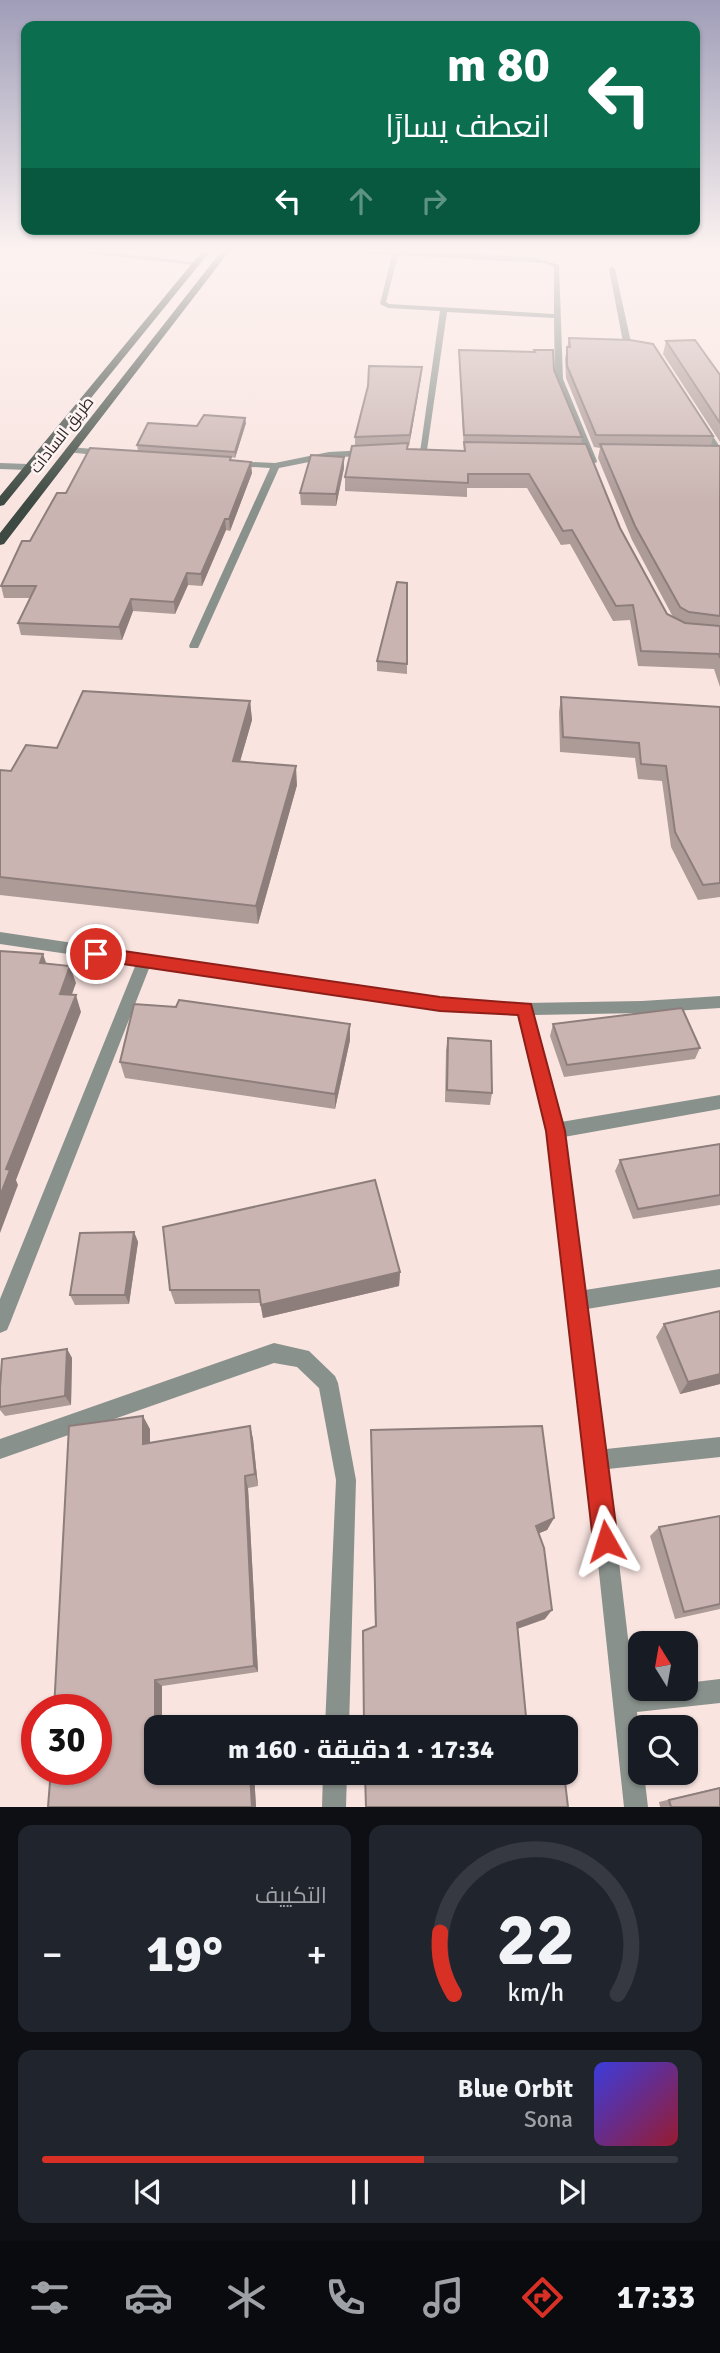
<!DOCTYPE html>
<html lang="ar">
<meta charset="utf-8">
<style>
:root{--surface:#171b24;--page:#20242c;--text:#f1f3f6;--muted:#9ea1a6;--line:#363941;--accent:#d93025}
body{margin:0;font-family:Signika,Cairo,sans-serif;background:var(--page);color:var(--text);direction:rtl;height:100vh;display:flex;flex-direction:column;font-size:26px;white-space:nowrap}
*{box-sizing:border-box;margin:0}
p{font-size:23px;color:var(--muted)}
.icon{flex:none;width:38px;height:38px;fill:none;stroke:currentColor;stroke-width:2;stroke-linecap:round;stroke-linejoin:round}
.map{position:relative;height:1807px;overflow:hidden;direction:ltr}
.panel{display:flex;flex-direction:column;gap:18px;padding:18px;background:#0d0f14;flex:1}
.panel>*{flex:none}
.hud{position:absolute;left:21px;top:21px;width:679px;height:214px;border-radius:14px;box-shadow:0 2px 5px #0004;direction:rtl;background:#0b6e4f;color:#fff;overflow:hidden}
.needle{width:46px;rotate:349deg}
.tools{position:absolute;left:628px;top:1631px;display:grid;gap:14px}
.tools a{display:grid;place-items:center;width:70px;height:70px;border-radius:14px;background:var(--surface);box-shadow:0 2px 5px #0004;font-size:35px}
.speed{position:absolute;left:21px;top:1694px;display:flex;gap:14px;font-size:35px;font-weight:700;text-align:center}
.speed>*{display:grid;place-content:center;width:91px;height:91px;border-radius:50%;background:var(--surface);box-shadow:0 2px 5px #0004;line-height:1}
.speed .limit{border:10px solid #d22;background:#fff;color:#111}
.pin{position:absolute;display:grid;place-items:center;width:60px;height:60px;color:#fff;margin:-30px;border:4px solid #fff;border-radius:50%;box-shadow:0 2px 7px #0007}
.me{position:absolute;width:77px;margin:-38px;rotate:354deg;stroke-linejoin:round;filter:drop-shadow(0 0 5px #0008)}
.turn{display:flex;align-items:center;gap:24px;height:147px;padding:0 35px;font-size:32px}
.turn .icon{width:91px;height:91px;stroke-width:2.5}
.turn b{display:block;font-size:49px;line-height:60px}
.lanes{display:flex;align-items:center;height:66px;padding:0 35px;background:#0003;justify-content:center;gap:35px;direction:ltr}
.lanes .off{opacity:.35}
.big{font-size:52px;font-weight:700;line-height:1.1}
.panel .tile{flex:1;display:flex;flex-direction:column;justify-content:center;gap:10px;min-width:0;padding:0 24px;border-radius:14px;background:var(--page)}
.panel .dial{align-items:center;gap:0}
.dial svg{height:182px;overflow:visible;fill:none;stroke:var(--line);stroke-width:7;stroke-linecap:round;text-anchor:middle}
.dial text{fill:var(--text);stroke:none}
.song{display:flex;align-items:center;gap:21px}
.cover{width:84px;height:84px;border-radius:10px;background:linear-gradient(135deg,hsl(240 70% 55%),hsl(350 70% 35%))}
.played{height:7px;border-radius:4px;background:linear-gradient(90deg,var(--accent) 60%,var(--line) 60%)}
.keys{display:flex;justify-content:space-around;direction:ltr}
.heat{display:flex;justify-content:space-between;align-items:center;font-size:38px;direction:ltr}
.panel .tiles{flex:1;display:grid;gap:18px;grid-template-columns:1fr 1fr}
.tile:last-child{grid-column:span 2}
.trip{position:absolute;left:144px;top:1715px;width:434px;height:70px;border-radius:14px;background:var(--surface);box-shadow:0 2px 5px #0004;font-weight:700;line-height:70px;text-align:center;direction:rtl}
.tabs{display:flex;height:112px;justify-content:space-around;align-items:center;background:#090b0e;color:var(--muted)}
.tabs .icon{width:49px;height:49px}
.tabs .on{color:var(--accent)}
.tabs b{font-size:32px;color:var(--text)}
.map>svg:first-child{display:block}
.lines{fill:none;stroke-linecap:round;stroke-linejoin:round}
.street{fill:#89918c;fill-rule:evenodd}
.primary{fill:#3d4942;fill-rule:evenodd}
.wall{fill:#ad9b98}
.shaded-wall{fill:#8d7e7c}
.building{fill:#c9b4b1;stroke:#8d7e7c;stroke-width:2}
.route{fill:#d93025;stroke:#8d1f18;stroke-width:2}
.labels{text-anchor:middle;dominant-baseline:central;stroke-width:5;stroke-linejoin:round;paint-order:stroke}
.far-street-label{font-size:16px;fill:#322a28;stroke:#fdf4f3}
</style>
<div class="map">
<svg width="720" height="1807" viewBox="0 0 720 1807">
<rect width="100%" height="100%" fill="#f9e4e0"/>
<g class="lines">
<!-- street -->
<path class="street" d="M19,249L91,250L199,263L196,265L91,254Z
M293,249H348L533,257L559,265L563,379L597,461L596,463L589,461L555,379L554,318L447,312L427,450L420,452L440,311L388,308L380,304L392,255ZM398,255L544,263L554,267V314L389,304L386,302Z
M612,267L615,269L632,347L628,349L624,347L609,269Z
M699,424H705L720,447V457L716,454L698,426Z
M69,447L106,450L110,453L106,456L66,452L65,450Z
M367,450L370,451V455L329,458L279,468L199,646L198,648H190L189,646L270,468L234,466L230,463L231,461L275,463L329,452Z
M0,463L28,464L32,467L28,470L0,469Z
M0,932L440,998L525,1003L642,1001L720,996V1008L642,1013L534,1015L561,1122L720,1095V1109L564,1137L585,1290L720,1269V1287L587,1309L606,1449L720,1437V1457L608,1469L634,1689H686V1683L720,1679V1703L637,1712L640,1740V1773H644L648,1807H624L587,1460L547,1131L519,1015L440,1010L150,966L10,1323L7,1330L0,1333V1299L136,964L0,944Z
M274,1343L309,1351L335,1376L338,1383L356,1480L349,1727H325L336,1480L319,1388L297,1367L274,1363L0,1459V1439Z
M323,1773H347L346,1807H322Z"/>
<!-- primary -->
<path class="primary" d="M204,249H212L4,505L0,506V496Z
M223,249H231L4,544L0,545V533Z"/>
</g>
<!-- wall -->
<path class="wall" d="M569,338L713,436L711,446H720V687L714,669L638,666L630,620L613,621L570,544L561,545L527,488H467V497L345,491V477L355,446V437L422,367L421,377L409,446H408V449L464,451L459,360V350L534,352V350L554,370L582,437L581,444L620,528L667,614L673,617L632,540L598,458L600,448L594,447L566,378L565,359Z
M666,341L720,375V442L663,354Z
M246,423L235,458L231,457V460L252,473L230,531L226,530L202,586L188,585L175,614L133,611L122,640L21,635L18,623L30,598H4L1,586L30,541L66,493L138,451L137,445L197,426Z
M344,468L336,506L301,505L300,493Z
M377,661L407,664V674L377,671Z
M561,697L720,707V897L698,900L671,847L662,781L638,779L635,758L560,752L559,712Z
M250,701L252,720L240,761L297,785L258,924L0,895V770L11,771L57,748Z
M350,1024V1040L335,1109L125,1078L120,1062Z
M553,1024L700,1048L695,1059L564,1077L550,1036Z
M448,1038L492,1093L490,1105L445,1102L446,1050Z
M720,1144V1205L633,1219L615,1171L620,1160Z
M134,1232L138,1242L129,1304L75,1305L70,1295Z
M400,1272L399,1286L263,1318L260,1303L175,1304L170,1290Z
M720,1311V1384L680,1394L656,1337L664,1324Z
M67,1349L72,1358L71,1405L5,1416L0,1410V1388Z
M250,1426L253,1439L258,1486L248,1488L258,1672L162,1686V1727H156L162,1778L254,1773L256,1807H48L150,1429V1443Z
M371,1430L554,1518L547,1530L539,1533L545,1619L517,1629L375,1626Z
M720,1516V1609L675,1619L650,1536L659,1527Z
M720,1787V1807H660L659,1802Z"/>
<!-- shaded-wall -->
<path class="shaded-wall" d="M422,367L421,377L409,446L410,435Z
M245,418L246,423L235,458V452Z
M344,457V468L336,506V494Z
M251,462L252,473L230,531L229,519Z
M225,519L226,530L202,586L201,574Z
M187,573L188,585L175,614L174,602Z
M131,599L133,611L122,640L119,627Z
M250,701L252,720L235,779L233,761Z
M296,766L297,785L258,924L256,906Z
M43,954L49,971L40,963Z
M70,966L76,983L66,1011L60,994Z
M76,995L81,1012L16,1180L18,1185L0,1233V1196L6,1169Z
M350,1024V1040L335,1109V1094Z
M134,1232L138,1242L129,1304L125,1295Z
M400,1272L399,1286L263,1318L261,1305Z
M67,1349L72,1358L71,1405L65,1396Z
M720,1374V1384L680,1394L688,1382Z
M143,1416L150,1429V1457L143,1444Z
M250,1426L253,1439L258,1486L255,1474Z
M245,1476L248,1488L258,1672L254,1666Z
M554,1518L547,1530L530,1537L536,1526Z
M552,1610L545,1619L511,1631L517,1623Z
M155,1680L162,1686V1727H156V1773H162V1782L155,1780Z
M250,1773H254L256,1807H252Z"/>
<!-- building -->
<path class="building" d="M569,338L630,340L653,344L713,436L596,435L567,366V347H570Z
M695,340L720,375V423L666,341Z
M459,350L535,352L534,350H553L554,370L582,437L464,435Z
M369,366L422,367L410,435L355,437L368,386Z
M204,415L245,418L235,452L137,445L148,423L197,426Z
M464,442L586,444L620,528L667,614L685,623L720,626V658L719,654L641,651L633,605L616,606L572,530L563,531L529,474H468V483L345,477L352,446L408,443L407,449L465,451Z
M600,444L720,446V616L689,612L680,607L635,526Z
M90,448L231,457L230,460L251,462L229,519H225L201,574L187,573L174,602L131,599L119,627L18,623L36,586H1L22,541H30L57,493H66Z
M311,455L344,457L336,494L300,493Z
M397,582L407,583V664L377,661Z
M83,691L250,701L233,761L296,766L256,906L0,877V770L11,771L26,745L57,748Z
M561,697L720,707V883L703,885L675,832L666,766L641,764L639,743L563,737Z
M0,951L43,954L40,963L70,966L60,994L76,995L6,1169L10,1170L0,1196Z
M179,1000L350,1024L335,1094L120,1062L134,1004L176,1007Z
M682,1008L700,1048L567,1065L553,1024Z
M448,1038L491,1041L492,1093L447,1090Z
M720,1144V1195L638,1209L620,1160Z
M375,1180L400,1272L261,1305L259,1290H170L163,1227Z
M134,1232L125,1295H70L80,1233Z
M720,1311V1374L688,1382L664,1324Z
M67,1349L65,1396L0,1407V1388L2,1359Z
M143,1416V1444L250,1426L255,1474L245,1476L254,1666L155,1680V1780L191,1773H250L252,1807H48L51,1769H96V1710H54L69,1426Z
M542,1426L554,1518L536,1526L544,1548L552,1610L517,1623L527,1727H364L363,1631L376,1626L371,1430Z
M720,1516V1604L684,1612L659,1527Z
M365,1773H564L568,1807H366Z
M720,1788V1807H671L669,1800Z"/>
<!-- sky -->
<linearGradient id="sky" x2="0" y2="1"><stop stop-color="#9f9db8"/><stop offset="0.5" stop-color="#fcf3f1"/><stop offset="1" stop-color="#fcf3f1" stop-opacity="0"/></linearGradient>
<rect width="720" height="502" fill="url(#sky)"/>
<!-- route -->
<path class="route" d="M96,947L440,997L531,1004L565,1131L618,1541L614,1549L606,1553L597,1549L593,1541L546,1131L518,1015L440,1011L96,960L90,958L88,954L90,949Z"/>
<g class="labels">
<!-- far-street labels -->
<g class="far-street-label">
<text transform="translate(62 435) rotate(-52)">طريق السادات</text>
</g>
</g>
</svg>
<div class="tools">
<a><svg class="needle" viewBox="-14 -14 28 28"><path d="M0-13l5 13h-10z" fill="#e53935"/><path d="M0 13l5-13h-10z" fill="#9ea1a6"/></svg></a>
<a><svg class="icon" aria-label="search" viewBox="0 0 24 24"><circle cx="10" cy="10" r="6"/><path d="M15 15l6 6"/></svg></a>
</div>
<div class="speed"><div class="limit">30</div></div>
<div class="pin" style="left:96px;top:954px;background:#d93025"><svg class="icon" aria-label="arrive" viewBox="0 0 24 24"><path d="M6 21V4h12l-3 4 3 4H6"/></svg></div>
<svg class="me" style="left:606px;top:1541px" viewBox="-20 -20 40 40"><path d="M0-17L14 15 0 8-14 15z" fill="#d93025" stroke="#fff" stroke-width="4"/></svg>
<div class="trip">17:34 · 1 دقيقة · 160 m</div>
<div class="hud">
<div class="turn"><svg class="icon" aria-label="left" viewBox="0 0 24 24"><path d="M17 20v-9H6M10 6l-5 5 5 5"/></svg><div><b>80 m</b>انعطف يسارًا</div></div>
<div class="lanes"><svg class="icon" aria-label="left" viewBox="0 0 24 24"><path d="M17 20v-9H6M10 6l-5 5 5 5"/></svg><svg class="icon off" aria-label="ahead" viewBox="0 0 24 24"><path d="M12 20V5M6 11l6-6 6 6"/></svg><svg class="icon off" aria-label="right" viewBox="0 0 24 24"><path d="M7 20v-9h11M14 6l5 5-5 5"/></svg></div>
</div>
</div>
<section class="panel">
<div class="tiles">
<div class="tile dial"><svg viewBox="0 0 100 80">
<path d="M14 69A42 42 0 1 1 86 69"/>
<path d="M14 69A42 42 0 0 1 8 42" stroke="#d93025"/>
<text x="50" y="56" font-size="32" font-weight="700">22</text>
<text x="50" y="72" font-size="11">km/h</text>
</svg></div>
<div class="tile"><p>التكييف</p>
<div class="heat"><a>−</a><b class="big">19°</b><a>+</a></div>
</div>
<div class="tile">
<div class="song"><i class="cover"></i><div><b>Blue Orbit</b><p>Sona</p></div></div>
<div class="played"></div>
<div class="keys"><svg class="icon" aria-label="previous" viewBox="0 0 24 24"><path d="M18 5L8 12l10 7zM5 5v14"/></svg><svg class="icon" aria-label="pause" viewBox="0 0 24 24"><path d="M8 5v14M16 5v14"/></svg><svg class="icon" aria-label="next" viewBox="0 0 24 24"><path d="M6 5l10 7-10 7zM19 5v14"/></svg></div>
</div>
</div>
</section>
<nav class="tabs">
<b>17:33</b>
<svg class="icon on" aria-label="directions" viewBox="0 0 24 24"><path d="M12 3l9 9-9 9-9-9zM9 14v-3h6M13 9l2 2-2 2"/></svg>
<svg class="icon" aria-label="music" viewBox="0 0 24 24"><path d="M9 18V5l10-2v13"/><circle cx="6" cy="18" r="3"/><circle cx="16" cy="16" r="3"/></svg>
<svg class="icon" aria-label="phone" viewBox="0 0 24 24"><path d="M5 4h4l2 5-3 2q2 4 5 5l2-3 5 2v4C11 20 4 13 5 4z"/></svg>
<svg class="icon" aria-label="climate" viewBox="0 0 24 24"><path d="M12 3v18M4 7l16 10M4 17L20 7"/></svg>
<svg class="icon" aria-label="car" viewBox="0 0 24 24"><path d="M5 17H2v-5l4-1 3-4h7l3 4 3 1v5h-3M9 17h6M6 11h13"/><circle cx="7" cy="17" r="2"/><circle cx="17" cy="17" r="2"/></svg>
<svg class="icon" aria-label="filters" viewBox="0 0 24 24"><path d="M4 7h16M4 17h16"/><circle cx="9" cy="7" r="2"/><circle cx="15" cy="17" r="2"/></svg>
</nav>
